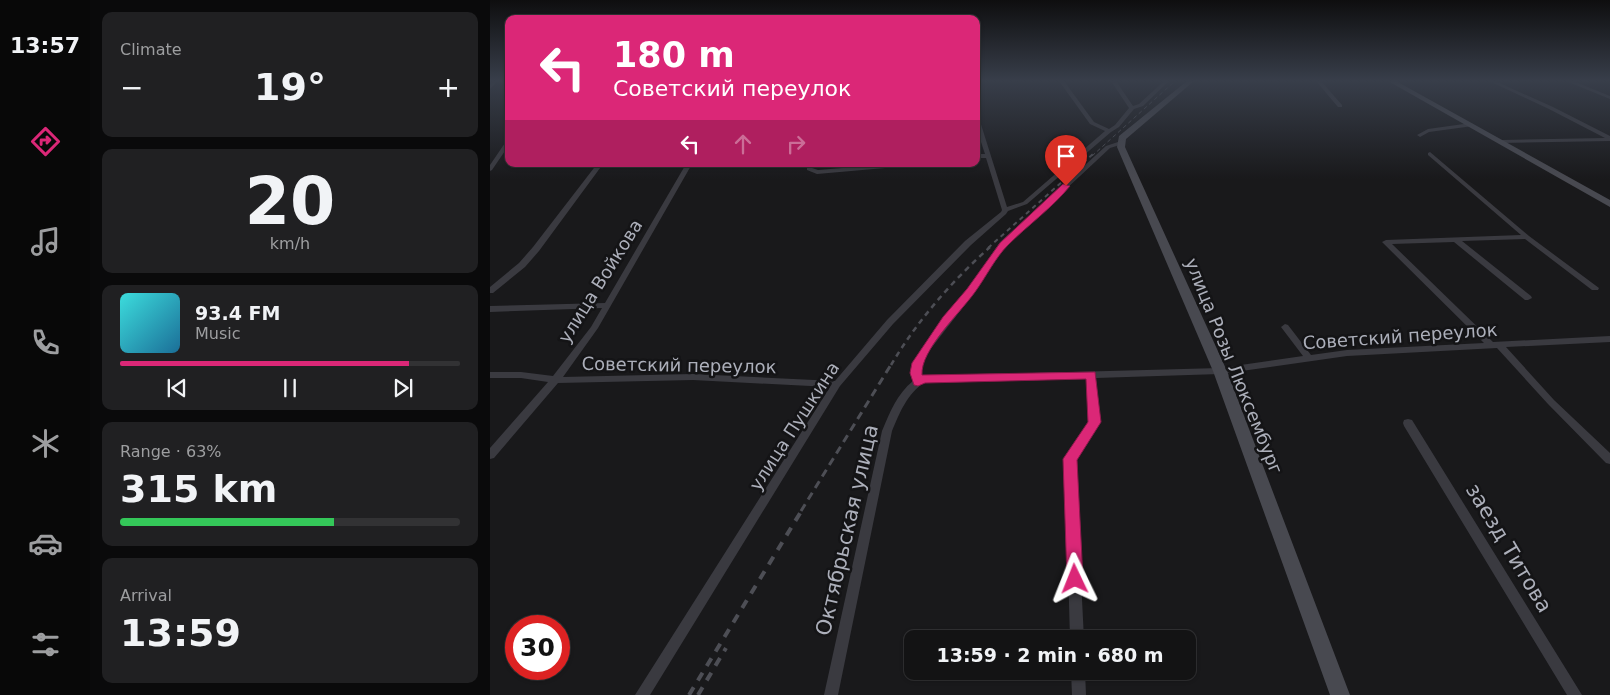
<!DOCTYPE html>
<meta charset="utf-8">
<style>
:root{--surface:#131314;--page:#202022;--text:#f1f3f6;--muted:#9d9ea0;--line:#323234;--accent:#db2777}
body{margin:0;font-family:"DejaVu Sans",sans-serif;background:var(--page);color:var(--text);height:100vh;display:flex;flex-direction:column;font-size:19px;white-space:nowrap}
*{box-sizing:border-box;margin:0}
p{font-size:16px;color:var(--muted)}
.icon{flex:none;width:28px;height:28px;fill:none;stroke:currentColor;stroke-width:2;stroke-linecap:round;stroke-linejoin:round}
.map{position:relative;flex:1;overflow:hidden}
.drawer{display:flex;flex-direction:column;gap:12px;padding:12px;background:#0a0a0b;width:400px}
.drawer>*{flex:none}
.banner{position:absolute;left:15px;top:15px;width:475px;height:152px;border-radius:10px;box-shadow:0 1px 4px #0004,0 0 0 1px var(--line);background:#db2777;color:#fff;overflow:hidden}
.speed{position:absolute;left:15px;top:615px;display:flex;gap:10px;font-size:25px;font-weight:700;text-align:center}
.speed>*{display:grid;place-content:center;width:65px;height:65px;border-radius:50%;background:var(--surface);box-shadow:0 1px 4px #0004,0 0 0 1px var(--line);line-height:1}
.speed .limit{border:8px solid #d22;background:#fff;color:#111}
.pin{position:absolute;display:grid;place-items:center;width:42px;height:42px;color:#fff;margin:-51px -21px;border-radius:50% 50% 50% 0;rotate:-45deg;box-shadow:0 0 5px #0007}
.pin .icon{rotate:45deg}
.me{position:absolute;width:55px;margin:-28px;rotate:358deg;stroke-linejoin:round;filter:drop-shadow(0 0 4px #0008)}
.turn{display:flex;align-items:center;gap:18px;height:105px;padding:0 25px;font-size:22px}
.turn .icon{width:65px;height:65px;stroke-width:2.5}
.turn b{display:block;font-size:35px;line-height:42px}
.lanes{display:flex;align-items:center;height:48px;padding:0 25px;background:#0003;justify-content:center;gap:25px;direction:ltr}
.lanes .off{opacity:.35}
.big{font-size:38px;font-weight:800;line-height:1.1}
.drawer .widget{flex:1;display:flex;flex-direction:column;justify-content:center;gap:8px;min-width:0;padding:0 18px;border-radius:10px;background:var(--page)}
.drawer .dial{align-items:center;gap:0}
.dial b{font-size:65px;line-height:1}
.song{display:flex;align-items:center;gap:15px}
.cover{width:60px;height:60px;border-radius:8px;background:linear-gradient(135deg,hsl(180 70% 55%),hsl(200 70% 35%))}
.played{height:5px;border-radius:2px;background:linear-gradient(90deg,var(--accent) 85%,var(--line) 85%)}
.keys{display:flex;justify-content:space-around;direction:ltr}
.heat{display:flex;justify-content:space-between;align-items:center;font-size:28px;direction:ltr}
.charge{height:8px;border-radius:4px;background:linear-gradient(90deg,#34c759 63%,var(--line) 0)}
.trip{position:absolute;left:414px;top:630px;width:292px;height:50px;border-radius:10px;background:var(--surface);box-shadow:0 1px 4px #0004,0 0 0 1px var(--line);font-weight:800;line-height:50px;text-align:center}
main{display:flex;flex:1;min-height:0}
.tab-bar{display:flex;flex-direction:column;width:90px;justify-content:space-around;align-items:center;background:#080808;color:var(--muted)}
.tab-bar .icon{width:35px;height:35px}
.tab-bar .selected{color:var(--accent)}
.tab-bar b{font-size:22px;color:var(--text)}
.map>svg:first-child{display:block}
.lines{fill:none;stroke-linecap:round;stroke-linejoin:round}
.minor{fill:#3a3a40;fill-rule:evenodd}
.secondary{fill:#484950;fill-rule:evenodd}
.rail-far4{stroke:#4d4e55;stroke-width:1;stroke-dasharray:4 3;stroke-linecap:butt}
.rail-far3{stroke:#4d4e55;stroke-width:2;stroke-dasharray:4.5 4;stroke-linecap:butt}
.rail-far2{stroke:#4d4e55;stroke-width:2.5;stroke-dasharray:5.5 4.5;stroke-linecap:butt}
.rail-far1{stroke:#4d4e55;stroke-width:3;stroke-dasharray:8 5.5;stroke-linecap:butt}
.rail{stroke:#4d4e55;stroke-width:4;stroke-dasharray:9 8;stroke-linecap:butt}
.route{fill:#db2777;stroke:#8e194d}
.labels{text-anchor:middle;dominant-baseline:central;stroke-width:5;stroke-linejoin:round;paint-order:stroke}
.street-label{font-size:18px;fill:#acafba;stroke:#141416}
.near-street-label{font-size:21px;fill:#acafba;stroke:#141416}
</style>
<main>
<nav class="tab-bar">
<b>13:57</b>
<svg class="icon selected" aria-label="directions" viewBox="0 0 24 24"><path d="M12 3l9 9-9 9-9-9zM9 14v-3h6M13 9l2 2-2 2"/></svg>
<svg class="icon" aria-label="music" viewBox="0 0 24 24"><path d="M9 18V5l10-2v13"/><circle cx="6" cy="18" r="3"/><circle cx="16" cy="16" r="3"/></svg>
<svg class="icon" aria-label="phone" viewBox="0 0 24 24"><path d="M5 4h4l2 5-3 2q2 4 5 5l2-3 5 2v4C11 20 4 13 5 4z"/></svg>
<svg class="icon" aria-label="climate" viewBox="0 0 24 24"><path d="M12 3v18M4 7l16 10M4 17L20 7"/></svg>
<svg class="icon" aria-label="car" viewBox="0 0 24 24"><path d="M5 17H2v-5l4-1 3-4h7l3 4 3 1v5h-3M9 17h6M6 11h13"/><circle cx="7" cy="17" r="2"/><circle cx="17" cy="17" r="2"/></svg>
<svg class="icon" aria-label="filters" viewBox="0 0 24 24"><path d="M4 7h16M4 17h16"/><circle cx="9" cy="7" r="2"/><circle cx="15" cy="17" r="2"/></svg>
</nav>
<section class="drawer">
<div class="widget"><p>Climate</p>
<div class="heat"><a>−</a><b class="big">19°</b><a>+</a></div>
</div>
<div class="widget dial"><b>20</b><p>km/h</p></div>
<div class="widget">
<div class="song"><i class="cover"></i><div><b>93.4 FM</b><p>Music</p></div></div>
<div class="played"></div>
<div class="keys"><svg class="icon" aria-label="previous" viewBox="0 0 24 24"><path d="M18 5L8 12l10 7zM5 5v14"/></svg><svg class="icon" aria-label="pause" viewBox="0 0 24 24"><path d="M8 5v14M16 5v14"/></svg><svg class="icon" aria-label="next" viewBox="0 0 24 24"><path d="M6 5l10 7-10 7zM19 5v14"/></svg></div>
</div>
<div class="widget"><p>Range · 63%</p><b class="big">315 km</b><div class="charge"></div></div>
<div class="widget"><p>Arrival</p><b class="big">13:59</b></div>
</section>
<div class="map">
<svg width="1120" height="695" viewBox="0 0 1120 695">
<rect width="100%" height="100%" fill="#19191b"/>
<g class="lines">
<!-- minor -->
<path class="minor" d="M3,81H8L0,89V85Z
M569,81H574L604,122L619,129L625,125L639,108L621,81H626L643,106L649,104L674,81H679L653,106L644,109L629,127L621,132L537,204L518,211L516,214L481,245L403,324L350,386L160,695H145L340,387L203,380L68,383L4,458L0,459V448L58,382L31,378H0V372H31L63,376L101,327L112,308L0,312V306L115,303L196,164H202L108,328L73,377L203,374L345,381L397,320L475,241L511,212L512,210L496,158H486V154H495L486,127V117L489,118L517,207L533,202L615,131L600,124Z
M826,81H831L852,105V107H848Z
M999,81H1005L1063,107L1120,136V141L1010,143L1009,142L1012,140L1115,138L1059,109Z
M1076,81H1083L1120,96V99Z
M981,123L983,124V126L939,132L930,137L927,135L938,129Z
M19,139V145L2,170L0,171V165L17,140Z
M631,141L633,142V144L620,148L516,245L484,293L439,351L432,363L431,376L730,368L813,356L791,327L795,324L798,325L821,355L857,350L994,343L892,242L896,240L1031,235L938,155V153L940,152L1039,236L1109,288L1108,290H1102L1035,239L972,241L1041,296L1042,298L1038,300H1035L964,242L902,244L1003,342L1120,336V342L1016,347L1064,400L1120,453V464L1116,463L1058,404L1007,348L857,356L730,374L606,378L609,422L585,460L594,639H580L575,459L599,422L597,378L435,382C417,394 410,412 402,431L348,695H334L392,431C400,412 407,394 423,381L421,373L424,363L432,348L478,289L510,242L616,146Z
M107,164H113L49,251L35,267L3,293H0V287L29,263L43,247Z
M317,164H323L322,168L328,170L401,164H421L418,166L327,174L317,170Z
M918,419L922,420L1092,695H1077L914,426L913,423L914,420Z
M581,671H595L596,695H582Z"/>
<!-- secondary -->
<path class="secondary" d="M697,81H704L636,139L635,147L737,371L860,695H840L723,371L627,147L629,136Z
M898,81H906L1120,200V207Z"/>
<!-- rail-far4 -->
<path class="rail-far4" d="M602,156L685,81"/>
<!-- rail-far3 -->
<path class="rail-far3" d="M498,248L603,154"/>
<!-- rail-far2 -->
<path class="rail-far2" d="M401,365C427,321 462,281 500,247"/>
<!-- rail-far1 -->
<path class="rail-far1" d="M311,511L402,363"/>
<!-- rail -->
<path class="rail" d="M199,695L312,510
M208,695L236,648"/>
</g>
<!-- sky -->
<linearGradient id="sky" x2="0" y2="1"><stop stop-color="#0e0e0f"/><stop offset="0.45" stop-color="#383e4a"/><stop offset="1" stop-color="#383e4a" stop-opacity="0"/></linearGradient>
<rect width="1120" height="179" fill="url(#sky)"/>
<!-- route -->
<path class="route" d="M573,184L580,186C562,208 538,225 518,245C505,258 496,277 485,292C471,312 430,350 432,375L605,372L611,422L587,460L593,579L590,584L585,587L579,584L577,579L573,459L598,422L596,379L435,383L428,386L424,385L420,373L422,363L453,317L477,289L510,243Z"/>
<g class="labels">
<!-- street labels -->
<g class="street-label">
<text transform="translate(110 281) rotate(-58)">улица Войкова</text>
<text transform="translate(910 336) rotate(-4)">Советский переулок</text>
<text transform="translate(189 365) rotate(1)">Советский переулок</text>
<text transform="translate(744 366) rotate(68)">улица Розы Люксембург</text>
<text transform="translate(304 426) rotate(-57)">улица Пушкина</text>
</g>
<!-- near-street labels -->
<g class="near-street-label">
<text transform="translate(357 530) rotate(-77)">Октябрьская улица</text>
<text transform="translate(1019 548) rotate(59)">заезд Титова</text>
</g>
</g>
</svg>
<div class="speed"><div class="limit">30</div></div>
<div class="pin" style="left:576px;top:186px;background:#d93025"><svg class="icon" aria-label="arrive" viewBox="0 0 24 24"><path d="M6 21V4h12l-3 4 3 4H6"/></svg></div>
<svg class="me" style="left:585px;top:579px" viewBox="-20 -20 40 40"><path d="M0-17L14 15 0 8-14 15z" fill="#db2777" stroke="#fff" stroke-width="4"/></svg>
<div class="trip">13:59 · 2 min · 680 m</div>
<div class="banner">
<div class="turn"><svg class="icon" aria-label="left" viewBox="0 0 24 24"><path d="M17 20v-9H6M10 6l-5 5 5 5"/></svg><div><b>180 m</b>Советский переулок</div></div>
<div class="lanes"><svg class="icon" aria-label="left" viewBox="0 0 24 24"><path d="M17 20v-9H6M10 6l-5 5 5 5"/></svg><svg class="icon off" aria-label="ahead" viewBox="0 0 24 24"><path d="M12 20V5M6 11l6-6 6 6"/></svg><svg class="icon off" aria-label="right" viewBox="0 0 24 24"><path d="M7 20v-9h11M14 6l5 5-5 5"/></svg></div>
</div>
</div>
</main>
